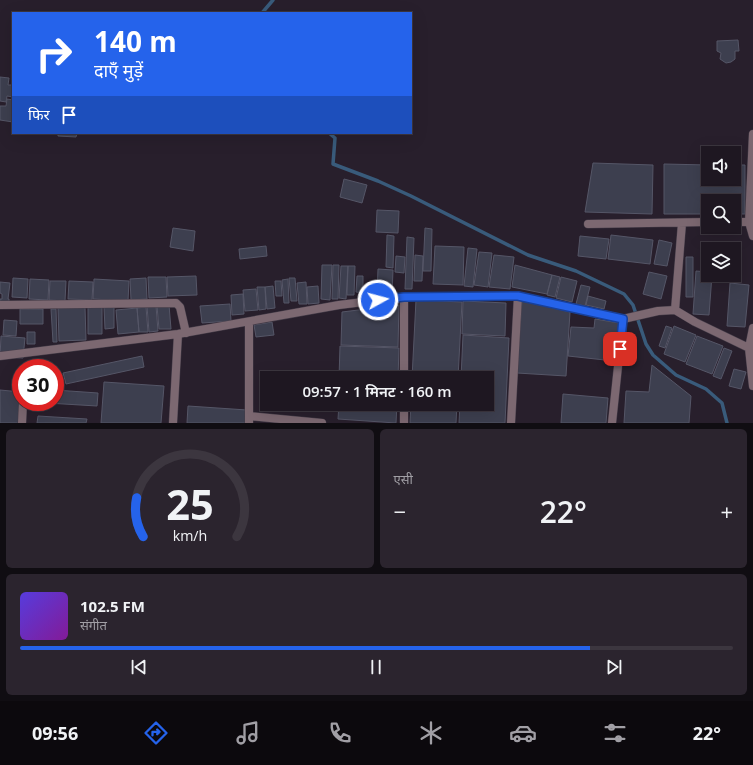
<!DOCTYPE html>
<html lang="hi">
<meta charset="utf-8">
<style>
:root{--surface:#1e1721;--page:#2b242e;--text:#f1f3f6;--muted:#a19fa5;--line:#3c363f;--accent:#2563eb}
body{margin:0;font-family:"Open Sans","Noto Sans Devanagari",sans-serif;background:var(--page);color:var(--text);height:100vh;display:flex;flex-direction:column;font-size:15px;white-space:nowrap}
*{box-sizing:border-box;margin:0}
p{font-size:13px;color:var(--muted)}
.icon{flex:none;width:22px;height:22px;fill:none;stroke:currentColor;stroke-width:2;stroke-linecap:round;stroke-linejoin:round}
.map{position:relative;height:423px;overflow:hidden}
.side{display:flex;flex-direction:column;gap:6px;padding:6px;background:#100d12;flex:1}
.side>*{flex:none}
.guide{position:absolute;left:12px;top:12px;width:400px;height:122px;border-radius:0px;box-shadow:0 4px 16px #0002,0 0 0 1px var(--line);background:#2563eb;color:#fff;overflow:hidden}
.buttons{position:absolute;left:701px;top:146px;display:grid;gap:8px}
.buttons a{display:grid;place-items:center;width:40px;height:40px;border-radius:0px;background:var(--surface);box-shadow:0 4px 16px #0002,0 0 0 1px var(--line);font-size:20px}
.speed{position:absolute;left:12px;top:359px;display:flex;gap:8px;font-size:20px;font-weight:700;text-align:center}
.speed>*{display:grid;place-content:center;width:52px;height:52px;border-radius:50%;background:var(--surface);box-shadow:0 4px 16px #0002,0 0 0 1px var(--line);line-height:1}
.speed .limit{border:6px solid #d22;background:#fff;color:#111}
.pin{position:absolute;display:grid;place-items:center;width:34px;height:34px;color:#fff;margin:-17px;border-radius:8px;box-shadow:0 2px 6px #0006}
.me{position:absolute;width:44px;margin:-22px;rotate:83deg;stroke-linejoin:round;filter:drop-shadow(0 0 3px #0008)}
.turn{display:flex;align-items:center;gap:14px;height:84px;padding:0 16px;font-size:18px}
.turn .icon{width:52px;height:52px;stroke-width:2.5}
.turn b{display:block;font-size:28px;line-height:34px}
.then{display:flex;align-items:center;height:38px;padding:0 16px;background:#0003;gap:8px;font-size:15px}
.big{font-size:30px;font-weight:600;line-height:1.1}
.side .widget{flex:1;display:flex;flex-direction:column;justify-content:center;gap:6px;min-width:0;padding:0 14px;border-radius:6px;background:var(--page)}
.side .dial{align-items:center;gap:0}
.dial svg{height:104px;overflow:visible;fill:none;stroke:var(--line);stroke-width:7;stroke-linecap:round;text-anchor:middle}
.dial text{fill:var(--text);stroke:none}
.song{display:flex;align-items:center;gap:12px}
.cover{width:48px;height:48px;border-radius:6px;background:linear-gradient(135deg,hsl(250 70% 55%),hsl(290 70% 35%))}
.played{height:4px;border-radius:2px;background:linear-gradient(90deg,var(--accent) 80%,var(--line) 80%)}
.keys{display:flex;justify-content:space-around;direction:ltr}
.heat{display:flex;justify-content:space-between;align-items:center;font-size:22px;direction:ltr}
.side .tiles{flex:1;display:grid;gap:6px;grid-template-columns:1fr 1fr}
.widget:last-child{grid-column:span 2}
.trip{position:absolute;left:260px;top:371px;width:234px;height:40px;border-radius:0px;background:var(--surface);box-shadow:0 4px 16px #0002,0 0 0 1px var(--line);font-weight:600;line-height:40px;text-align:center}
.tab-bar{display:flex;height:64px;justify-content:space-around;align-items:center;background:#0c090d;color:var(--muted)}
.tab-bar .icon{width:28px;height:28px}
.tab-bar .on{color:var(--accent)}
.tab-bar b{font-size:18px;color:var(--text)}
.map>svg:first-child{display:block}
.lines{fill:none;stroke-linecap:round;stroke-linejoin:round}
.stream{stroke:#395b7b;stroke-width:3.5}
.building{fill:#3d3f4f;stroke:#555667}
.street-casing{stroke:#443c48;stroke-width:9}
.street{stroke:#7c6871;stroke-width:8}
.route-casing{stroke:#184099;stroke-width:10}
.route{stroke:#2563eb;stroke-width:7}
</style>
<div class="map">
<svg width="753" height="423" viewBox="0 0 753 423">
<rect width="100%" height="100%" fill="#281f2c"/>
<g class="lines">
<!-- stream -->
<path class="stream" d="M262,13L273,0
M329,133L335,138L333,164L378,181L411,196L528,255L576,271L624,294L633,305L646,344L653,355L676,375L706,389L722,403L727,423"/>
</g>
<!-- building -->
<path class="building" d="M738,40L739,51H735V59L731,62L726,63L720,59L721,53L717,51V41Z
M0,77L9,78L8,85H13V97L7,96L6,102L0,101Z
M7,99L13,100V122L0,120V106H6Z
M58,133H77L76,137L58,136Z
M593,163L653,165L652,214L585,212Z
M664,164L708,165V179H734V165H745V214H734V201H708V214H664Z
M344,179L367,185L362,203L340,197Z
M377,210L399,211L398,233L376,232Z
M173,228L195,231L193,251L170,247Z
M425,228L432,229L431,271H423Z
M387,235L394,236L393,268L386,267Z
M611,235L653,240L650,264L608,259Z
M580,236L609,239L606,259L578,256Z
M407,237L414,238L412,289H405Z
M659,240L672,243L667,266L654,264Z
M266,246L267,256L240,259L239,249Z
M435,246L464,247L463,285L433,284Z
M468,248L477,249L473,287L464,286Z
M479,252L492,253L488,287L474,285Z
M415,255L423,256L422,281H414Z
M494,255L514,257L510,289L489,287Z
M396,256L405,257L404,273L395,272Z
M686,257H693V297H686Z
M322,265H332L330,300L321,299Z
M333,265H339L338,299H332Z
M515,265L552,275L547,294L512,287Z
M341,266H348L346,299L339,298Z
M348,266H355L354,295H347Z
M378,269L393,270L392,294L377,293Z
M696,271L708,272V275H712L709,315L693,314Z
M649,272L667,276L661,299L643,294Z
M552,275L560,277L555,297L547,295Z
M196,276L197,295L168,296L167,277Z
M357,276H363V293L356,292Z
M148,277H166L167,297L149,298Z
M561,277L577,281L572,302L556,298Z
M13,278L28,279L27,298L12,297Z
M146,278L147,299L131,300L130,279Z
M289,278H295L297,301H291Z
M30,279L49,280L48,300L29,299Z
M94,279L129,281L128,301L93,299Z
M288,279L289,303H284L282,280Z
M50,281H66L65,301L49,300Z
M69,281L93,282L92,300L68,299Z
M275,281H281L282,296H276Z
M0,282L10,283L8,299H9V302L0,301V299H2V294L0,293Z
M306,282L307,304H299L297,283Z
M730,283L749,285L745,327L727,326Z
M581,285L590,287L585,306L576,304Z
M273,286L275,308L267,309L265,287Z
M318,286L319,303L308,304L307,287Z
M257,287H265L266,309L259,310Z
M256,289L258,310L245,311L243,290Z
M243,294L244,314L232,315L231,295Z
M588,296L606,301L604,309L586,305Z
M416,300L462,302L458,378H412Z
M522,300L570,312L566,376L517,373Z
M463,301L506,303L505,336L462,334Z
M230,304L231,321L202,323L200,306Z
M102,305V334H88V306Z
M169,305L171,329H159L157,306Z
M399,305L398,347L341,345L342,312Z
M147,306H156L158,331L149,332Z
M85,307L86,340L59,341L58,308Z
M104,307H114V328L105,329Z
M146,307L148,332H139L137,308Z
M137,308L139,332L118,334L116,310Z
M20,309H43V324H20Z
M51,309H56L57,342H53Z
M595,319L619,323L614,361L568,356L571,327L594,328Z
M4,320L17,321L16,336L3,335Z
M272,322L274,335L256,337L254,325Z
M666,326L672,328L665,348L659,346Z
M674,326L696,335L685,362L664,354Z
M27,332H35V344H27Z
M463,335L509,338L505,423H459L460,404H487V378H461Z
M1,336L25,338L23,358L0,357Z
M697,336L723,346L712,374L686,364Z
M340,346L399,348L398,378H339Z
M724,348L732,351L721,379L713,376Z
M142,356L144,367L66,384L63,373Z
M652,365L691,396L689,423H624L626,391L649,392Z
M734,369L746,372L741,389L729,386Z
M104,382L164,386L161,423H101Z
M0,390L21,392L19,423H0Z
M55,390L98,393L97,406L47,403L55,402Z
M563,394L608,398L606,423H561Z
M339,404H397L396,423L338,419Z
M411,404H457L456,423H410Z
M188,406L247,410L246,423H187Z
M38,416L87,419L86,423H37Z"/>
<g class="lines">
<!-- street casing -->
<g class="street-casing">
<path id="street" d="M753,134L749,222L753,236
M734,222H753
M588,224L708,222
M404,297V378
M0,305L176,303L180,307L186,333
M675,310L682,223
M749,348L753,328
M0,356L178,334L339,305L404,297L518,296L623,319L658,311L675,310L695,322L749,348L753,386
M404,404V423
M249,416L322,423
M22,423L23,402
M173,423L178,334
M249,423V322
M511,423L518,296
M612,423L623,319"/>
</g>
<!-- street -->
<use href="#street" class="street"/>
</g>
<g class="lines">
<!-- route casing -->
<g class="route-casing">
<path id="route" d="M378,300L404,297L518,296L623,319L620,349"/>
</g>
<!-- route -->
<use href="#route" class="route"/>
</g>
</svg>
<div class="buttons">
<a><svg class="icon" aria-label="sound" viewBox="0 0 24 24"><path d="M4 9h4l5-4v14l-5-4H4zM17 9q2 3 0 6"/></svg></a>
<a><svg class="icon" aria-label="search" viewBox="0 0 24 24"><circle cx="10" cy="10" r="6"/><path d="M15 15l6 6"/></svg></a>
<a><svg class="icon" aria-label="layers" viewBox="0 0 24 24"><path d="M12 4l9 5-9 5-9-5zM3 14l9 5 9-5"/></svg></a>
</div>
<div class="speed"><div class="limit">30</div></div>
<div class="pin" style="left:620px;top:349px;background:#d93025"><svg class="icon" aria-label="arrive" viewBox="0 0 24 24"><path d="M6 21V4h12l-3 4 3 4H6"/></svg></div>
<svg class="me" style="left:378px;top:300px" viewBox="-20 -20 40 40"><circle r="17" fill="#2563eb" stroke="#fff" stroke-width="3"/><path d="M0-11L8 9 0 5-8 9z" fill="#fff"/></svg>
<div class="trip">09:57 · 1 मिनट · 160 m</div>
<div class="guide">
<div class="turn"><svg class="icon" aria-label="right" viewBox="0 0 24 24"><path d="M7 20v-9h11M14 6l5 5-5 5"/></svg><div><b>140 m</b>दाएँ मुड़ें</div></div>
<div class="then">फिर<svg class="icon" aria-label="arrive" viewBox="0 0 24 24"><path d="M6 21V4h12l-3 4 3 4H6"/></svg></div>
</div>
</div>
<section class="side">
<div class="tiles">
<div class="widget dial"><svg viewBox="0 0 100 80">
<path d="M14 69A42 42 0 1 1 86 69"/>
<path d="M14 69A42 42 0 0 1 9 39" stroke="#2563eb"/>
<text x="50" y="56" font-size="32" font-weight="700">25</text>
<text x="50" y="72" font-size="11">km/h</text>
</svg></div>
<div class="widget"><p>एसी</p>
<div class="heat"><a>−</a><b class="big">22°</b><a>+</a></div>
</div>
<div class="widget">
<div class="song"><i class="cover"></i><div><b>102.5 FM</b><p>संगीत</p></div></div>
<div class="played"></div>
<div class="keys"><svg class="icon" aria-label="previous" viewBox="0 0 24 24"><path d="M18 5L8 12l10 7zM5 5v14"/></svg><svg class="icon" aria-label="pause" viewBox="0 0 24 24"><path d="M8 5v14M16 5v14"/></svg><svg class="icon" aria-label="next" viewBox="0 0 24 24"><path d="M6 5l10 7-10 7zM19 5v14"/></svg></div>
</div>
</div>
</section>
<nav class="tab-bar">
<b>09:56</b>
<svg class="icon on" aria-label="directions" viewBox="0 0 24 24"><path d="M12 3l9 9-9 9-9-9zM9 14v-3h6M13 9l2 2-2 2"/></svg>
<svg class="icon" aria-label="music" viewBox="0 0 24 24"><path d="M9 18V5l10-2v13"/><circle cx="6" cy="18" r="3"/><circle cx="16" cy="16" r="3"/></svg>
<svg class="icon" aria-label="phone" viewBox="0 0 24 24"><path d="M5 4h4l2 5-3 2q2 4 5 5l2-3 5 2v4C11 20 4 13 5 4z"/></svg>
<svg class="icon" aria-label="climate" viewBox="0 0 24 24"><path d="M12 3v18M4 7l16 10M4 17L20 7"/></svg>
<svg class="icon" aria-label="car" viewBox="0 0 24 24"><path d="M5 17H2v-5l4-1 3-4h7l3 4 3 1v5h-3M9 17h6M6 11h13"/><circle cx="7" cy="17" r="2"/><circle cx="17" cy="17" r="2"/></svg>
<svg class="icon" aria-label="filters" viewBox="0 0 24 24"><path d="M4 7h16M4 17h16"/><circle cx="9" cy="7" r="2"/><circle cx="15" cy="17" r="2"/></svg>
<b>22°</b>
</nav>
